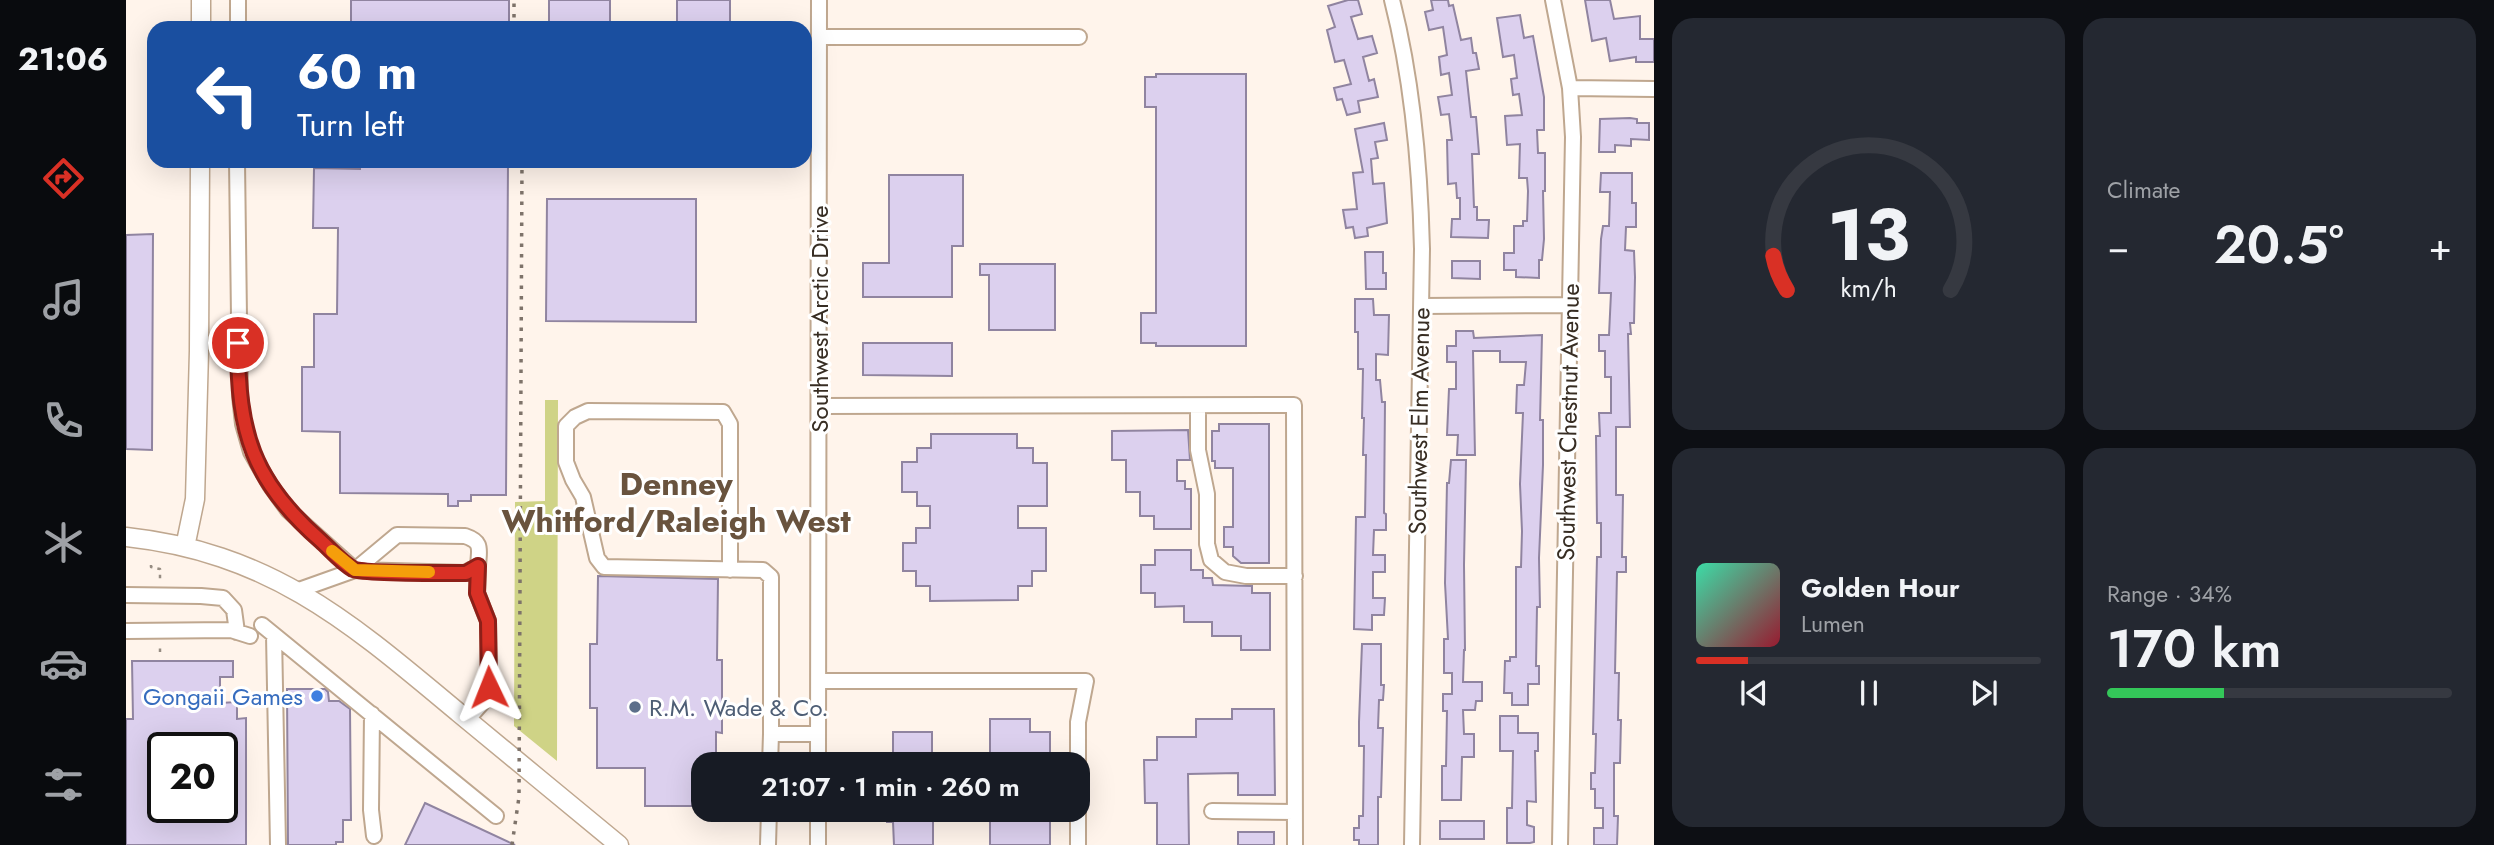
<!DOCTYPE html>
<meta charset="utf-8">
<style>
:root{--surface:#171b24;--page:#242831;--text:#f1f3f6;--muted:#9ea1a6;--line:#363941;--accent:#d93025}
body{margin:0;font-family:Jost,sans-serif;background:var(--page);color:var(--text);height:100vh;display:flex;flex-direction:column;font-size:26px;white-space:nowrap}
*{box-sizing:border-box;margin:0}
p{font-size:23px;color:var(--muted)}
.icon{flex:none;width:38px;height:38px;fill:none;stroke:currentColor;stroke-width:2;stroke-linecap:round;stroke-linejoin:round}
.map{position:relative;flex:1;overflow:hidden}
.sheet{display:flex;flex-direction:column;gap:18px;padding:18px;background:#0d0f14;width:840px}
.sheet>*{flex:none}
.banner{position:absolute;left:21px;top:21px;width:665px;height:147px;border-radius:21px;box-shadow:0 7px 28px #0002;background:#1a4fa0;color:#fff;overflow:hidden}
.speed{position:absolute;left:21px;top:732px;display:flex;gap:14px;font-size:35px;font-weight:700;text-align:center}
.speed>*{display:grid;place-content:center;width:91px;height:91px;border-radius:50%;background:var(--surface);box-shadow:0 7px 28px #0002;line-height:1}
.speed .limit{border:4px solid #111;border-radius:10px;background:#fff;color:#111}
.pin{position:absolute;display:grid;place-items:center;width:60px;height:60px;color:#fff;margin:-30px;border:4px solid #fff;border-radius:50%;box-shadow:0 2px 7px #0007}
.me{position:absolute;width:77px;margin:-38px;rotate:358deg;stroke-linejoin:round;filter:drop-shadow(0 0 5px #0008)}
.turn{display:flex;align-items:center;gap:24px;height:147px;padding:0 35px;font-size:32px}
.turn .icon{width:91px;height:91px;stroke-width:2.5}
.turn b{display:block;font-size:49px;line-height:60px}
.big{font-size:52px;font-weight:600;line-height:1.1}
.sheet .tile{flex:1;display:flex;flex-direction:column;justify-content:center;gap:10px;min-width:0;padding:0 24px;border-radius:21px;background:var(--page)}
.sheet .dial{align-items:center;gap:0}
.dial svg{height:182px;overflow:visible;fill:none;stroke:var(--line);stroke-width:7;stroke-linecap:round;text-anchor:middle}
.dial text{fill:var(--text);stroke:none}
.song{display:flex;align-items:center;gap:21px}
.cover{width:84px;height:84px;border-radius:10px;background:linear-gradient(135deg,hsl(160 70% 55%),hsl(350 70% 35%))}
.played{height:7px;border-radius:4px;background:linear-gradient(90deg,var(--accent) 15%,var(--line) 15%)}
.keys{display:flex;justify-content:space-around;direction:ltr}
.heat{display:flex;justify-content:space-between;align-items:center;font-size:38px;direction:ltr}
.charge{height:10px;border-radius:5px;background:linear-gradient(90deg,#34c759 34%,var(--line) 0)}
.sheet .tiles{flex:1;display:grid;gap:18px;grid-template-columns:repeat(2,1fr)}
.trip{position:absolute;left:565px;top:752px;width:399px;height:70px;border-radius:21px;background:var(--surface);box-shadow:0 7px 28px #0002;font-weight:600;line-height:70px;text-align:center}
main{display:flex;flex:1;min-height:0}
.menu{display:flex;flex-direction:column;width:126px;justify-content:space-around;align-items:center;background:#090b0e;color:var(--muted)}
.menu .icon{width:49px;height:49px}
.menu .current{color:var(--accent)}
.menu b{font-size:32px;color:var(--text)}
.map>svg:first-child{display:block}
.green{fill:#cfd386}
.building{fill:#dcd0ee;stroke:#9084a0;stroke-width:2;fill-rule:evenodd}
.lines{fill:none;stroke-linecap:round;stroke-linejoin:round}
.minor-casing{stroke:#bfa78f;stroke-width:18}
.major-casing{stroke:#bfa78f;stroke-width:21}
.path{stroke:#968c82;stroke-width:2.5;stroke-dasharray:3.5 5;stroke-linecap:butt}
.minor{stroke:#fff;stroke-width:14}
.major{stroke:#fff;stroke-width:18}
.rail{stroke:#7e736a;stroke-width:3.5;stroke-dasharray:3.5 7;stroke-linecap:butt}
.route-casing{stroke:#8d1f18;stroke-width:18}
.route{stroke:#d93025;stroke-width:12}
.slow{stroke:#f59e0b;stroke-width:12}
.shop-dot{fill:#3f7fe0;stroke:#fff;stroke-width:2.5}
.service-dot{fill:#5c6f8a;stroke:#fff;stroke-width:2.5}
.labels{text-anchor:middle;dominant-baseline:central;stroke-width:6;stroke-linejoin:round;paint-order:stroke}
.street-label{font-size:24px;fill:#372d23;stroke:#fff}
.shop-label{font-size:24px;fill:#366cbe;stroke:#fff;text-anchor:end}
.service-label{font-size:24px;fill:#4e5e75;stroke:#fff;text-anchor:start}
.district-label{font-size:32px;font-weight:bold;fill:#69533e;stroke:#fff}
</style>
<main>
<nav class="menu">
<b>21:06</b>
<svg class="icon current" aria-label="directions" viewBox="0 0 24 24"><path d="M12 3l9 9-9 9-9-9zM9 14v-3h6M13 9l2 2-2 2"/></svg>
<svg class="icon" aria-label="music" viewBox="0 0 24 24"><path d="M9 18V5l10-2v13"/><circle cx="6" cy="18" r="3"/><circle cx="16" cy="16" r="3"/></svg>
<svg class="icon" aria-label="phone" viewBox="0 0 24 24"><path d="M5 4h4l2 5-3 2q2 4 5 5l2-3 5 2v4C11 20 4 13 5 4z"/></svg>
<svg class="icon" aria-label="climate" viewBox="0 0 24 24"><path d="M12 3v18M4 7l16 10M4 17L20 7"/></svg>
<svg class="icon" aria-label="car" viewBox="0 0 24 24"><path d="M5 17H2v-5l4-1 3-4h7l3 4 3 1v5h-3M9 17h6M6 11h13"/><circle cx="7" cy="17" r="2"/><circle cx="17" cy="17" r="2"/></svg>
<svg class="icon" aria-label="filters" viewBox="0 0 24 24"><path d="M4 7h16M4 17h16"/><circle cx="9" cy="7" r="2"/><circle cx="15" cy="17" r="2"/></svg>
</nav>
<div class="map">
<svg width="1528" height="845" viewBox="0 0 1528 845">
<rect width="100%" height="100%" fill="#fff4eb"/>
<!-- green -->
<path class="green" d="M419,400H432L431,761L388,726L389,502L419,501Z"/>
<!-- building -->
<path class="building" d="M225,0H383V28H225Z
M423,0H484V28H423Z
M551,0H604V28H555V24H551Z
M1222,0H1232L1236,14L1225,17L1232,39L1246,36L1251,53L1237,57L1243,81L1248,79L1252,97L1232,101L1234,112L1221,115L1216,99L1211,100L1208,88L1225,84L1218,60L1209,62L1201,30L1209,27L1202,6Z
M1305,0H1322L1323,6L1327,5L1335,40L1345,38L1347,53H1350L1353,69L1340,71L1345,117H1350L1353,154H1346L1348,207H1351V220H1363L1362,238L1325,237L1326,219H1334V198H1331L1330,183L1322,184L1321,140H1326L1323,114L1315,115L1312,97L1326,95L1323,73L1315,75L1313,57L1321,55L1317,27L1303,30L1299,12L1307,10Z
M1459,0H1484L1488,19L1514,16V39H1528V62H1510V57L1484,61L1480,38L1466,41Z
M1394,15L1398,38L1407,36L1418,97V130H1411L1412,153H1419V191H1417L1418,239L1416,260H1413V278L1390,277V270H1378V253H1388V226H1397V221H1401L1402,191L1401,178H1393L1394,144L1381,145L1379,116L1396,115L1393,94L1387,95L1385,79L1391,78L1388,55L1377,57L1371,18Z
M1030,74H1120V346H1030V343H1015V313H1030V107H1019V77H1030Z
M1504,118L1511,119V123H1523V140L1505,139V146L1489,145V152H1473L1474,119Z
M1258,123L1261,140L1249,142L1252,158L1245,159L1247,184L1258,183L1261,223L1241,228L1242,236L1229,238L1227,227L1220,228L1217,210L1231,209L1227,173L1237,172L1229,129Z
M234,161H382L380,495H345V501H332V506H322V494L214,493V432L176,431V367H188V314H211L212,228H187L188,168L234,169Z
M1475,173H1506V203H1510V227H1500L1499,250L1508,251L1509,277L1508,323H1504L1505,334H1502L1504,427H1490V495H1497L1496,557H1500V572H1491L1489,673H1493L1492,720H1495L1494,763H1488V816H1492L1491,845H1468V828H1477V808H1469V789H1465V773H1469L1470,734H1467L1471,557H1475V523H1471L1470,436H1474L1473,413H1485V377H1479V351H1473V335H1483L1485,293H1473L1475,239L1477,226H1483L1484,192H1474Z
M763,175H837V246H826V297H737V263H763Z
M421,199H570V322L420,321Z
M27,234L26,450L0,449V235Z
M1239,252H1257V273H1260V289H1240Z
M1326,261H1354V279L1326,278Z
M854,264H929V330H863V275H854Z
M1229,299H1247L1248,315H1263L1262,355L1250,354V380H1254L1256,402H1259L1258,513L1260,514V530H1248L1247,555H1259V572H1247V598H1259L1258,615H1246V630L1228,629L1230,517H1239L1240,455H1237L1238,418H1236L1237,369H1232V332H1229Z
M1330,331H1347L1348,338L1416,335L1414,420H1417V465L1413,558L1414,607H1411L1410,666H1413V684H1402V705H1386V693H1378L1379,661H1384V657H1390V567H1395L1396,531L1394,484L1397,413H1390L1391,385H1398L1400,362H1374V351H1347L1349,455H1331L1332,435H1321L1323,389H1330V362H1321V346H1330Z
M737,343H826V376L737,375Z
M1093,424H1143V563H1115L1107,556V547H1098V527H1107V468H1089V461H1086V431H1093Z
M1062,430L1064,460H1051V481H1059V489H1065V529H1028V516H1014V492H1000V460H986V431Z
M805,434H891V448H907V463H921V506H892V528H920V571H906V586H892V600L804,601V586H790V571H777V543H790V528H804V506H791V492H776V462H791V448H805Z
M1325,460H1340L1338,565L1339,650H1338L1337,682H1356V701H1350L1349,710H1337L1338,734H1348V757H1336L1335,800H1316V766H1320L1321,711H1317V694H1326V673H1318V639H1322L1319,583L1321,483H1323Z
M1029,550H1065V570H1077V578H1086L1087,585L1126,586V593H1144V650H1115V636H1086V622H1058V606L1029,607V593H1015V565H1029Z
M472,576L592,579L591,660H596V733L590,732V765H578V806H519V768H471V708H464V644H471Z
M1236,644H1255V685H1258L1257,700H1253L1252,728H1257L1255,797H1252V845H1233V840H1228V828H1233V816H1237L1238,746H1233V722Z
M6,661H107V677H94V703L111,702V719L120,718V845H0V719H7ZM37,747H96V807H37Z
M161,689H199L202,692L203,701H213L224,709L225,820H217V842H210V845H162Z
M1106,709H1148L1149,795H1112V773L1062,774L1063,845H1031V803H1019L1018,760H1031V737H1070V719H1106Z
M1374,716H1392V733H1412V751H1409L1410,802L1401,801V825L1408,827V842L1404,843H1381V808H1386L1387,751H1374Z
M864,719H904V732H924V765H864Z
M767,732H806V765H767Z
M299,803L389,845H279Z
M761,810H807V845H768L767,822H761Z
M864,810H924V845H864Z
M1314,821H1358V839H1314Z
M1112,832H1148V845H1112Z"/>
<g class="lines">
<!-- minor casing -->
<g class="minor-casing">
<path id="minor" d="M1266,0C1287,82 1294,165 1296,249L1286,845
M1427,0L1444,88L1447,137L1434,845
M112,28V0
M694,37H953
M1444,88L1528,89
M111,161L114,396L117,424L125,452L144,485L162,510L229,570L271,535L339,536C357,542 353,549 352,566L339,573L229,570L170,591
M1296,306L1444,305
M693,406L1168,405L1169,845
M1072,406V450L1081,494V544L1085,560L1099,572L1120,576H1169
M604,570V424L597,412L462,411L449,417L440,426V462L447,480L457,497L471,558L478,567L637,570L645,577V734H692
M0,595L75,596L97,598L108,610L111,632
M136,625L370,816
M0,631L105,630L124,636
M148,635L152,845
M692,681H960L952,722V845
M246,714L245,810L248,836
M341,720L356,703L363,687L362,621L351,593L352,566
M644,765L645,734
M692,765L693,0
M1086,811L1169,812
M642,845L643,810
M692,845V810"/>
</g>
<!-- major casing -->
<g class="major-casing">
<path id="major" d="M75,28V0
M0,537C146,553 225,623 333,713C386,757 440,801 493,845
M59,547L69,499L73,351L74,161"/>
</g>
<!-- path -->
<path class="path" d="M25,565V567L34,569V582
M34,652V644"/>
<!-- minor -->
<use href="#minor" class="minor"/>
<!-- major -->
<use href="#major" class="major"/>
<!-- rail -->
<path class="rail" d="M388,28V0
M386,845L393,797L396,161"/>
</g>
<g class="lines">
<!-- route casing -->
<g class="route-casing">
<path id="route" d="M112,343C112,432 126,481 195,541C205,550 216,563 227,569C237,574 322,573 340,573L352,566L351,593L362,621L363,687"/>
</g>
<!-- route -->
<use href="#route" class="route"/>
<!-- slow -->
<path class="slow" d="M206,551L229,570L303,572"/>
</g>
<!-- markers -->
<circle class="shop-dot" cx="191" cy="696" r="7"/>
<circle class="service-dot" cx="509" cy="707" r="7"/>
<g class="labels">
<!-- street labels -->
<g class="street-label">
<text transform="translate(693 319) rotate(-90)">Southwest Arctic Drive</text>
<text transform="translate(1293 421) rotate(-89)">Southwest Elm Avenue</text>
<text transform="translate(1442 422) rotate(-89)">Southwest Chestnut Avenue</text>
</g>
<!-- shop labels -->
<g class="shop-label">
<text x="177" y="696">Gongaii Games</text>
</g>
<!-- service labels -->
<g class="service-label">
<text x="523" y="707">R.M. Wade &amp; Co.</text>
</g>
<!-- district labels -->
<g class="district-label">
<text x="550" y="484">Denney<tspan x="550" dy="37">Whitford/Raleigh West</tspan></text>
</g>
</g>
</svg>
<div class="speed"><div class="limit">20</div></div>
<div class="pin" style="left:112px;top:343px;background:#d93025"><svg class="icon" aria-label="arrive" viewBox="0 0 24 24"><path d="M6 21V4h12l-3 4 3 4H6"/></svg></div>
<svg class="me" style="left:363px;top:687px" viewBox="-20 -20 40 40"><path d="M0-17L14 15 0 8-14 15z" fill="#d93025" stroke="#fff" stroke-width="4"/></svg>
<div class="trip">21:07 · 1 min · 260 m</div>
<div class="banner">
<div class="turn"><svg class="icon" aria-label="left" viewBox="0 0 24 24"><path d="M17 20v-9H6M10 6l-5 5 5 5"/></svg><div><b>60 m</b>Turn left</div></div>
</div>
</div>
<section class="sheet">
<div class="tiles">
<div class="tile dial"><svg viewBox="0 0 100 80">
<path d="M14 69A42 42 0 1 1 86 69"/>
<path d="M14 69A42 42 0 0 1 8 54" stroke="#d93025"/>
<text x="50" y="56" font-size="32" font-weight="700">13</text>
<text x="50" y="72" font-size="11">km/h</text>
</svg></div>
<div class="tile"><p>Climate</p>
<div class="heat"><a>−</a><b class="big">20.5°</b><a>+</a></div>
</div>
<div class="tile">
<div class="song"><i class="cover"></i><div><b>Golden Hour</b><p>Lumen</p></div></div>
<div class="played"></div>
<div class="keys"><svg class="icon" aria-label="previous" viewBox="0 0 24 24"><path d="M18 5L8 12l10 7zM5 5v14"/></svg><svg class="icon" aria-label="pause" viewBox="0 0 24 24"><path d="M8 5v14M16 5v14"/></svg><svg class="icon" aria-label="next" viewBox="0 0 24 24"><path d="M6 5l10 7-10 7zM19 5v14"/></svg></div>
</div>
<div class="tile"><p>Range · 34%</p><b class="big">170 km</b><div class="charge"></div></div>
</div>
</section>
</main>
